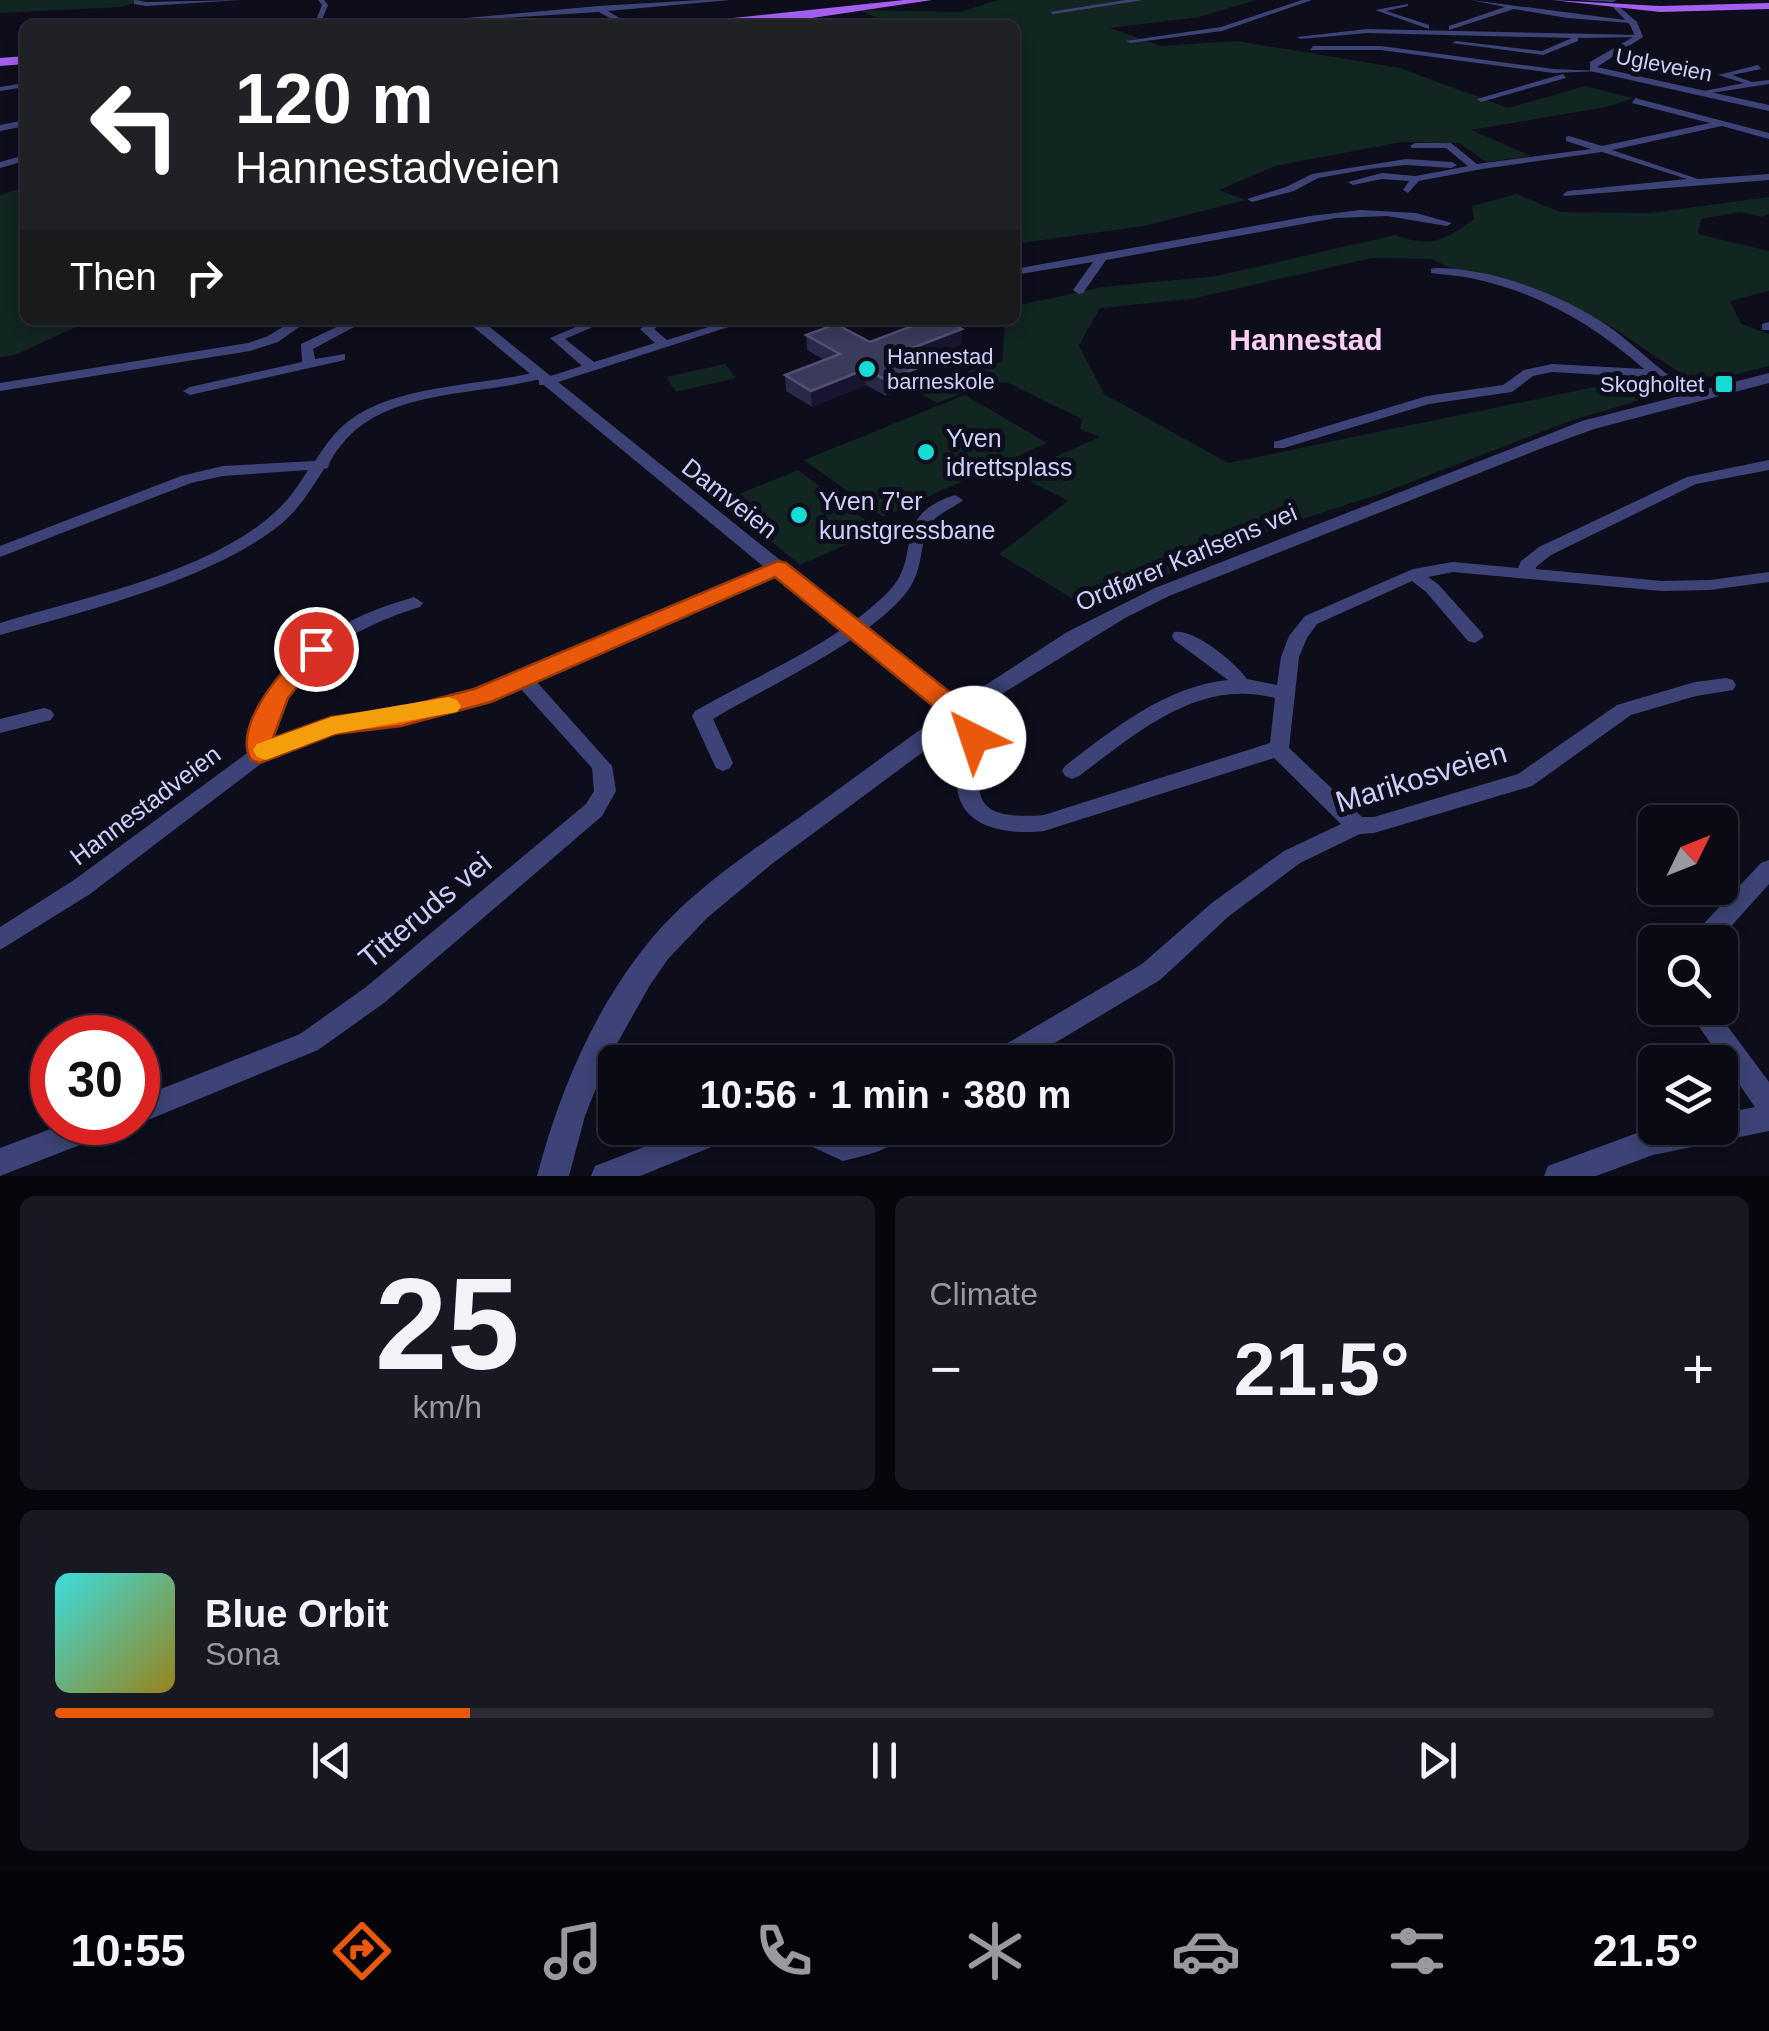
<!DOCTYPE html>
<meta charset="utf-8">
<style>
:root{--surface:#0a0a15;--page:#181822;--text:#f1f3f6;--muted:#999aa0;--line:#2a2b34;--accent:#ea580c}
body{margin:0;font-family:Helvetica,sans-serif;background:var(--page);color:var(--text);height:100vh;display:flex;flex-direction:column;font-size:38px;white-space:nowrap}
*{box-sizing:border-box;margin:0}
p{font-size:32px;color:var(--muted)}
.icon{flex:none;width:55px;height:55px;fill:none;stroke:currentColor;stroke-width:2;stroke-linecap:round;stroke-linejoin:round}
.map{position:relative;height:1176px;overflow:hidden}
.side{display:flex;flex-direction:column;gap:20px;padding:20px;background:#06060c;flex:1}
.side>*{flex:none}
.top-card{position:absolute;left:20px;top:20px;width:1000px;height:305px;border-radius:15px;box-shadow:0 5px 15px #0003,0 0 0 2px var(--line);background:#202124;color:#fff;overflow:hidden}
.needle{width:65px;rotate:47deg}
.buttons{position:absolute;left:1638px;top:805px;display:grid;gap:20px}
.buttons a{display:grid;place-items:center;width:100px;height:100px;border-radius:15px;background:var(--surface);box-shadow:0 5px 15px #0003,0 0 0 2px var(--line);font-size:50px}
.speed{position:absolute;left:30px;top:1015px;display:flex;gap:20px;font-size:50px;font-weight:700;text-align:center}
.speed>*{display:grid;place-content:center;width:130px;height:130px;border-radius:50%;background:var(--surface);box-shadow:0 5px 15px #0003,0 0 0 2px var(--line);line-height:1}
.speed .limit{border:15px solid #d22;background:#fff;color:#111}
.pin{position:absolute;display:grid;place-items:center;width:85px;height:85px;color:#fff;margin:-42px;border:5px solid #fff;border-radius:50%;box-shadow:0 2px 10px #0007}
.me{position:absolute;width:110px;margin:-55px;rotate:319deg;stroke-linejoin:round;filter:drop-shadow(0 0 8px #0008)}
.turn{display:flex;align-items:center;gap:35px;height:210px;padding:0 50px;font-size:45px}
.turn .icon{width:130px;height:130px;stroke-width:2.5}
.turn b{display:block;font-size:70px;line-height:85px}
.then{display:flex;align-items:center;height:95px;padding:0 50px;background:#0003;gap:20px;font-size:38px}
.big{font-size:75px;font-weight:800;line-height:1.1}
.side .widget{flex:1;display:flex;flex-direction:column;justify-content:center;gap:15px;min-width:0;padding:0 35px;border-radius:15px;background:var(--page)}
.side .dial{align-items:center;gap:0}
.dial b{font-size:130px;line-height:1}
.song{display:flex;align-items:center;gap:30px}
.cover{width:120px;height:120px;border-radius:15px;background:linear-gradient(135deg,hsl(180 70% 55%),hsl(50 70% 35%))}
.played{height:10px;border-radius:5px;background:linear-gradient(90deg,var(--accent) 25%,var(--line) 25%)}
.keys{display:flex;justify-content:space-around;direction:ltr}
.heat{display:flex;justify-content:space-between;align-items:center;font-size:55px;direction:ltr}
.side .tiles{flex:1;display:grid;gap:20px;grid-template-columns:1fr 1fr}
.widget:last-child{grid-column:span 2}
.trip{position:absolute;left:598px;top:1045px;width:575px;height:100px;border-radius:15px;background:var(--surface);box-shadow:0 5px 15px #0003,0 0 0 2px var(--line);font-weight:800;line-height:100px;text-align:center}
.tabs{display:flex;height:160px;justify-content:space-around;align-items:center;background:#040408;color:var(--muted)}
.tabs .icon{width:70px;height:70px}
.tabs .on{color:var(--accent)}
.tabs b{font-size:45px;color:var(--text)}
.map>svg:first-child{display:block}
.green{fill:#112521}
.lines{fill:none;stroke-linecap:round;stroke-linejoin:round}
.minor{fill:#3d4376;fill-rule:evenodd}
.tertiary{fill:#3d4376;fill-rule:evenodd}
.primary{fill:#a45fef;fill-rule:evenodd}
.wall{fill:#292848}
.shaded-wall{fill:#17152f}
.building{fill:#3b3a5b;stroke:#525174;stroke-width:2.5}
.route{fill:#ea580c;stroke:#983908;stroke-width:2.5}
.slow{fill:#f59e0b}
.poi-dot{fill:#16ddd3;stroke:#0e0d1c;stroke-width:4}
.labels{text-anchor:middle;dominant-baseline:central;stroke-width:10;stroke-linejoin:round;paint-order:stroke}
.far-street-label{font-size:22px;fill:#cdcffa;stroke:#0e0d1c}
.far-poi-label{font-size:22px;fill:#cdcffa;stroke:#0e0d1c;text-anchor:start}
.poi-label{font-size:25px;fill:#cdcffa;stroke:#0e0d1c;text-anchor:start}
.street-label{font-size:25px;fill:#cdcffa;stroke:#0e0d1c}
.far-district-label{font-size:30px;font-weight:bold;fill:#facff1;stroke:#0e0d1c}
.near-street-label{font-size:30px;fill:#cdcffa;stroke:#0e0d1c}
</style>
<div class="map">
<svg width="1769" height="1176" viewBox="0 0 1769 1176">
<rect width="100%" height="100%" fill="#0e0d1c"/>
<!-- green -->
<path class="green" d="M0,0H143L121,7L0,13Z
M998,0H1256L1199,17L1110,28L1161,46L1236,41L1400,68L1508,108L1585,86L1633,98L1607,107L1471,130L1531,156L1486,162L1460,143L1402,142L1275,166L1219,190L1245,200L1144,226L1015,244V25H854L883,20L857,10L960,12Z
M25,187V320H91L15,355L0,357V195Z
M1517,194L1560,212L1651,213L1769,197V214L1762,217L1740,212L1701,219L1698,234L1769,251V291L1730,301L1741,324L1769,334V366L1730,376L1686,377L1612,327L1539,292L1452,269L1432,259L1372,258L1191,299L1100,308L1079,345L1104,394L1228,463L1614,383H1656L1667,392L1570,421L1380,494L1290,523L1088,608L999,554L1068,501L1016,474L1100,437L1080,429L1082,419L1008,383L990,382L937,403L910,388L1002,362L1005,320H1015V306L1103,287L1217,276L1395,235C1430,248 1445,241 1474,219L1472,206Z
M725,364L736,378L676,392L666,377Z
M965,395L1047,443L883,517L804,460Z
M798,470L879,530L800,565L722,501Z"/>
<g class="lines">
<!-- minor -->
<path class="minor" d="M134,0L146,2L242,0L146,6L134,4Z
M318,0H324L328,5L321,22L363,25H314L322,5Z
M701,0H730L608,11L631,25H622L599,12L390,25L598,6Z
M1126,0H1144L1053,14L1050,12Z
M1302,0H1312L1222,31L1130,43L1126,41L1221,27Z
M1471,0L1633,21L1630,23L1567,18L1514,9L1449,30V26L1505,7Z
M1578,0H1616L1613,2Z
M1408,4V6L1386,11L1429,25V29L1375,10Z
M773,17L775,20L742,25L744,24Z
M859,18L861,21L817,25L821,23Z
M307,21L309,24L199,25L203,23Z
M1367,29L1639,35L1643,37L1578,38V41L1543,55L1452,43L1456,41L1542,51L1572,38L1367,33L1301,39L1297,37Z
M1313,46H1381L1553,69L1601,71L1553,73L1381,50H1310Z
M1758,65L1761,69L1732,75L1752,82L1769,80V84L1698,95L1694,93L1744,83L1718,75Z
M1563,74L1566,78L1481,102L1477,99Z
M25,83V87L0,91V87Z
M1635,98L1769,133V139L1722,126L1612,150L1698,179L1769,174V180L1564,196L1563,194L1568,191L1687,179L1602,152L1482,169L1419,181L1408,193L1403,190L1409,181L1382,179L1353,185L1348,182L1382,173L1416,176L1468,166L1446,148H1412L1410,146L1415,143H1451L1477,164L1591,149L1566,141V137L1569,136L1602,146L1710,123L1632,103Z
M25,120V126L0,131V125Z
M25,155V161L0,168V162Z
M1406,159L1452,162L1457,165L1452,168L1406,165L1369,169L1318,178L1294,191L1252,202L1247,199L1286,187L1312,174Z
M1361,210L1416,213L1452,223L1447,226L1387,216L1336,218L1106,260L1083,293L1079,294L1073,290L1093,262L1015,275V269L1310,216Z
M1435,268C1493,268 1560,294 1608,326C1627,339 1644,356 1662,370C1673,380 1688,387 1699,397L1692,401L1687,400L1654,378L1552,372L1533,376L1512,392L1429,404L1284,448H1274V442L1427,396L1503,385L1524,370L1552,364L1644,369C1593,324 1538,292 1470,278C1457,275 1444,275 1431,273V269Z
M294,320H309L278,342L250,351L0,391V383L248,343L268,336Z
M351,320H367L313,349L315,359L345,354V360L190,395L183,391L190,387L302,362L301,344Z
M592,320H609L565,339L594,362L655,343L640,329L652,320H667L654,329L667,340L731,320H750L549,385H539V379C477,396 387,389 343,443C336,451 330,460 328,468L324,469C312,488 299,509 281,524C214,579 84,612 0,635V623C85,597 208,573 274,513C288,501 298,486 308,470L223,476L191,483L0,557V546L181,476L223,466L315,461C325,446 335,431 350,420C396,385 480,386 536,372L541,373V379L582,366L550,338Z
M1769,322V330H1762V324Z
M1769,460V470L1696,484L1551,555L1536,567V569L1662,581L1710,580L1769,572V582L1710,590L1662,591L1453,572L1428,577L1438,584L1482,633L1484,637L1475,643L1468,641L1426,592L1412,581L1317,624L1307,638L1299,657L1289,748L1362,817H1374L1518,774L1617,705L1695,682L1726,678L1733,680L1736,685L1733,690L1696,696L1631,715L1532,786L1374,833L1360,834L1300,863L1229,916L1160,980L1023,1062H987L991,1053L1142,964L1213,902L1284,851L1341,824L1274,758L1044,831C1009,835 959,829 957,785C956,766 963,747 965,729L947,714L950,709H964L985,726C980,786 959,822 1044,815L1270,743L1275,698C1198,678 1138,732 1079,776L1072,779L1065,776L1062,771L1065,766C1112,730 1166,686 1228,680L1174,640L1172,636L1174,632C1194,628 1236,663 1247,679L1277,685L1281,657L1289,636L1305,616L1413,569L1453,562L1518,568L1521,561L1539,547L1687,477Z
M955,495L963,500C954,508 940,512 932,522C918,539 926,568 906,593C868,641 768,686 713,719L733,763L730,768L723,771L716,768L692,716L695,711C757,675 840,642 890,590C923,555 889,516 955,495Z
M778,563L784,564L787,568L784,572L535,680L612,766L616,791L602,816L384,1003L318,1050L138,1124L134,1122H138V1098L300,1034L366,987L586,804L594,791L592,768L519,687L489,700L401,724L334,733L267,759L90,894L0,950V927L74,880L250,751C250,735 256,721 263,707C292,647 346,617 408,599L414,597L423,603L420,607C351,628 287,666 270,742L331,719L401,710L476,690Z
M44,708L51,710L54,715L51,720L0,733V719Z
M1769,860V884L1717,942H1690L1693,935L1761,863Z
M1686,1008H1714L1769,1082V1131L1653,1155L1596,1176H1544L1548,1166L1653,1127L1720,1128V1114L1755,1107Z
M69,1122H119L116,1131L0,1176V1148Z
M693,1128H740L736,1137L640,1176H591L595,1166Z
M787,1128H831L844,1133L867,1128H906C896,1151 865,1155 843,1161L791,1137Z"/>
<!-- tertiary -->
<path class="tertiary" d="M1610,4H1616L1637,22L1643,37L1597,67L1769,105V111L1590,71V62L1635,36L1630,25Z
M465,320H481L958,703L1067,632L1155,588L1582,421L1769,373V383L1594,429L1545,447L1169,596L1125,618L1000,695L773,863L707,918L668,959L650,985L606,1063L585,1116L569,1176H537C559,1093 593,1011 648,943C689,892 746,855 800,817C848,783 894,748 942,714Z"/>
<!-- primary -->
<path class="primary" d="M904,0H932L792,21L667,25Z
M1552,0L1660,6L1769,3V9L1660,12Z
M25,56V64L0,66V58Z"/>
</g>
<!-- wall -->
<path class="wall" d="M806,335L870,342L962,344L910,364L917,368L916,384L886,396L866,385L812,407L786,391L785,375L824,360L807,350Z"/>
<!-- shaded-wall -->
<path class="shaded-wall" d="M962,329V344L894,371V355Z
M917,368L916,384L886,396V380Z
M866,369V385L812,407L811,391Z"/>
<!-- building -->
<path class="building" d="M928,320H945L962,329L894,355L917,368L886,380L866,369L811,391L785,375L840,354L806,335L836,324L870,342Z"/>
<!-- route -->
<path class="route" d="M778,561L786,563L984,719L988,726L983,745H964L961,729L775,577L491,702L401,726L335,734L260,763L251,760C231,725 285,668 307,644L316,641L328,649L288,698L273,738L331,717L401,708L474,689Z"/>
<!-- slow -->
<path class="slow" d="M448,697L457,700L461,706L457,712L335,734L266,760L257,757L253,750L257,744L331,717Z"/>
<!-- markers -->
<g class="poi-dot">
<circle cx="867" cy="369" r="10"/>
<rect x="1714" y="374" width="20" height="20" rx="5"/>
<circle cx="926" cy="452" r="10"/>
<circle cx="799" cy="515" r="10"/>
</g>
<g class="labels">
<!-- far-street labels -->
<g class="far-street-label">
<text transform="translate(1664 65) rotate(11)">Ugleveien</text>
</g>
<!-- far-poi labels -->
<g class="far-poi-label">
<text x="887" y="356">Hannestad<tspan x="887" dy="25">barneskole</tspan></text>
<text x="1704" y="384" text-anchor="end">Skogholtet</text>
</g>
<!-- poi labels -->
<g class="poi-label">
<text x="946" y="438">Yven<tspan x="946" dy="29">idrettsplass</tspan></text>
<text x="819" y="501">Yven 7'er<tspan x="819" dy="29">kunstgressbane</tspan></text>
</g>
<!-- street labels -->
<g class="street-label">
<text transform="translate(730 498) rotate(38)">Damveien</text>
<text transform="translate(1186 557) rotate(-23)">Ordfører Karlsens vei</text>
<text transform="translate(145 805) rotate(-37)">Hannestadveien</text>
</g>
<!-- far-district labels -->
<g class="far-district-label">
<text x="1306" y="339">Hannestad</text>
</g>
<!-- near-street labels -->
<g class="near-street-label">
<text transform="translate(1421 777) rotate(-17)">Marikosveien</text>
<text transform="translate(425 910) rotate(-40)">Titteruds vei</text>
</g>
</g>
</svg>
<div class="buttons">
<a><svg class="needle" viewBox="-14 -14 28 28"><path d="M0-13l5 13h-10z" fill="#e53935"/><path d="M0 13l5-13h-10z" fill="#999aa0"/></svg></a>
<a><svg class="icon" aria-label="search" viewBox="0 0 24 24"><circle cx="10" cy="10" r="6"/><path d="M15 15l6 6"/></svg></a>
<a><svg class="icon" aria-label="layers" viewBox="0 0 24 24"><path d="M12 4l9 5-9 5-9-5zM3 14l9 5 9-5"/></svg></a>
</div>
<div class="speed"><div class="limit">30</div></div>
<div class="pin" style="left:316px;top:649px;background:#d93025"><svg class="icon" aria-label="arrive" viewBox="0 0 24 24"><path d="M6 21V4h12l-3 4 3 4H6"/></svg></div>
<svg class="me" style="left:974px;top:738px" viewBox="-20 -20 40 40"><circle r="19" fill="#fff"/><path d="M0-13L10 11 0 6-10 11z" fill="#ea580c"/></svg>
<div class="trip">10:56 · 1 min · 380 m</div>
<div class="top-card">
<div class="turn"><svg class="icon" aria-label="left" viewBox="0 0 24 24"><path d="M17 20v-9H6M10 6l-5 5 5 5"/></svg><div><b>120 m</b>Hannestadveien</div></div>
<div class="then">Then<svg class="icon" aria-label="right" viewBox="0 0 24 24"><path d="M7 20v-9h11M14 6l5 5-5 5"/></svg></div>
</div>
</div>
<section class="side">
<div class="tiles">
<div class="widget dial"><b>25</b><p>km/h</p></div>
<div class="widget"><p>Climate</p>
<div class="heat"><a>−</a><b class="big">21.5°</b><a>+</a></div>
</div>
<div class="widget">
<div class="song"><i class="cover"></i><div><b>Blue Orbit</b><p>Sona</p></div></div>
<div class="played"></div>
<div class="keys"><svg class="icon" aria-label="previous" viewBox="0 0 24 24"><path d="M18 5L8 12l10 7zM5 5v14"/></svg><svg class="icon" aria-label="pause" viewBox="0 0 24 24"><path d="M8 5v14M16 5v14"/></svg><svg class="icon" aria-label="next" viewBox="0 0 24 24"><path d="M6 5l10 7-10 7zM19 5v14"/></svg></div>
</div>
</div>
</section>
<nav class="tabs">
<b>10:55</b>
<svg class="icon on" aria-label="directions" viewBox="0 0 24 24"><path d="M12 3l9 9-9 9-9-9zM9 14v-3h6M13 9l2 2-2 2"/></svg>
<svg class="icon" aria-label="music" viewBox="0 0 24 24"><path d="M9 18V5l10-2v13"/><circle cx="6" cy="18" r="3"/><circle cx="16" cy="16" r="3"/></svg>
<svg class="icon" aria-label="phone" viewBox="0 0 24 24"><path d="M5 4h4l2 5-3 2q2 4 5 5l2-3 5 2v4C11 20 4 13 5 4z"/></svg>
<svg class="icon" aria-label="climate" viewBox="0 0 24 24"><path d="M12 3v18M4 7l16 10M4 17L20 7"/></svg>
<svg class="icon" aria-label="car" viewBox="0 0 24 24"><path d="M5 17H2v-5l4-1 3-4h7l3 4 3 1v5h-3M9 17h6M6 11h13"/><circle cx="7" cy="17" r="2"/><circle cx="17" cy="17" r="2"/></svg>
<svg class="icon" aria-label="filters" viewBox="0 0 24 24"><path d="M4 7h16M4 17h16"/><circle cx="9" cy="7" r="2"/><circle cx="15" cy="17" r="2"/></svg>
<b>21.5°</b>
</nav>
